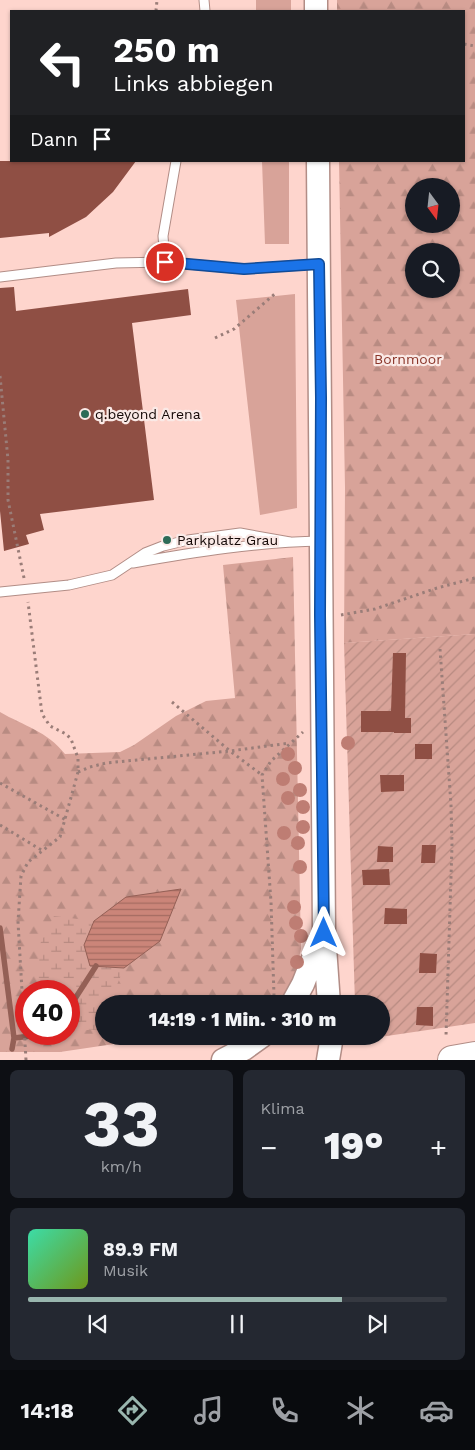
<!DOCTYPE html>
<html lang="de">
<meta charset="utf-8">
<style>
:root{--surface:#171b24;--page:#242831;--text:#f1f3f6;--muted:#9ea1a6;--line:#363941;--accent:#99b6ae}
body{margin:0;font-family:"Work Sans",sans-serif;background:var(--page);color:var(--text);height:100vh;display:flex;flex-direction:column;font-size:19px;white-space:nowrap}
*{box-sizing:border-box;margin:0}
p{font-size:16px;color:var(--muted)}
.icon{flex:none;width:28px;height:28px;fill:none;stroke:currentColor;stroke-width:2;stroke-linecap:round;stroke-linejoin:round}
.map{position:relative;height:1060px;overflow:hidden}
.details{display:flex;flex-direction:column;gap:10px;padding:10px;background:#0d0f14;flex:1}
.details>*{flex:none}
.guide{position:absolute;left:10px;top:10px;width:455px;height:152px;border-radius:0px;box-shadow:0 1px 4px #0004;background:#202124;color:#fff;overflow:hidden}
.needle{width:32px;rotate:165deg}
.fabs{position:absolute;left:405px;top:178px;display:grid;gap:10px}
.fabs a{display:grid;place-items:center;width:55px;height:55px;border-radius:50%;background:var(--surface);box-shadow:0 1px 4px #0004;font-size:25px}
.speed{position:absolute;left:15px;top:980px;display:flex;gap:10px;font-size:25px;font-weight:700;text-align:center}
.speed>*{display:grid;place-content:center;width:65px;height:65px;border-radius:50%;background:var(--surface);box-shadow:0 1px 4px #0004;line-height:1}
.speed .limit{border:8px solid #d22;background:#fff;color:#111}
.pin{position:absolute;display:grid;place-items:center;width:42px;height:42px;color:#fff;margin:-21px;border:2px solid #fff;border-radius:50%;box-shadow:0 1px 5px #0007}
.me{position:absolute;width:55px;margin:-28px;rotate:0deg;stroke-linejoin:round;filter:drop-shadow(0 0 4px #0008)}
.turn{display:flex;align-items:center;gap:18px;height:105px;padding:0 20px;font-size:22px}
.turn .icon{width:65px;height:65px;stroke-width:2.5}
.turn b{display:block;font-size:35px;line-height:42px}
.then{display:flex;align-items:center;height:48px;padding:0 20px;background:#0003;gap:10px;font-size:19px}
.big{font-size:38px;font-weight:800;line-height:1.1}
.details .widget{flex:1;display:flex;flex-direction:column;justify-content:center;gap:8px;min-width:0;padding:0 18px;border-radius:8px;background:var(--page)}
.details .dial{align-items:center;gap:0}
.dial b{font-size:65px;line-height:1}
.song{display:flex;align-items:center;gap:15px}
.cover{width:60px;height:60px;border-radius:8px;background:linear-gradient(135deg,hsl(160 70% 55%),hsl(80 70% 35%))}
.played{height:5px;border-radius:2px;background:linear-gradient(90deg,var(--accent) 75%,var(--line) 75%)}
.keys{display:flex;justify-content:space-around;direction:ltr}
.heat{display:flex;justify-content:space-between;align-items:center;font-size:28px;direction:ltr}
.details .tiles{flex:1;display:grid;gap:10px;grid-template-columns:1fr 1fr}
.widget:last-child{grid-column:span 2}
.trip{position:absolute;left:95px;top:995px;width:295px;height:50px;border-radius:25px;background:var(--surface);box-shadow:0 1px 4px #0004;font-weight:800;line-height:50px;text-align:center}
.tabs{display:flex;height:80px;justify-content:space-around;align-items:center;background:#090b0e;color:var(--muted)}
.tabs .icon{width:35px;height:35px}
.tabs .on{color:var(--accent)}
.tabs b{font-size:22px;color:var(--text)}
.map>svg:first-child{display:block}
.green{fill:#d8a399}
.forest{fill:url(#forest-firs);fill-rule:evenodd}
.wetland{fill:url(#wetland-marsh)}
.garden{fill:url(#garden-furrows)}
.water{fill:url(#water-rules);stroke:#946056}
.lines{fill:none;stroke-linecap:round;stroke-linejoin:round}
.stream{stroke:#946056;stroke-width:5.5}
.building{fill:#8f4f44}
.service-casing{stroke:#b28d86;stroke-width:11}
.tertiary-casing{stroke:#b28d86;stroke-width:25}
.primary-casing{stroke:#b28d86;stroke-width:30}
.path{stroke:#9a7d78;stroke-width:3;stroke-dasharray:2.5 4;stroke-linecap:butt}
.service{stroke:#fff;stroke-width:9}
.tertiary{stroke:#fff;stroke-width:22}
.primary{stroke:#fff;stroke-width:28}
.tree{fill:#be7d73}
.route-casing{stroke:#114b97;stroke-width:12}
.route{stroke:#1a73e8;stroke-width:9}
.poi-dot{fill:#2d6b57;stroke:#fae9e6;stroke-width:2}
.labels{text-anchor:middle;dominant-baseline:central;stroke-width:4.5;stroke-linejoin:round;paint-order:stroke}
.park-label{font-size:14px;fill:#8a3529;stroke:#fae9e6}
.poi-label{font-size:14px;fill:#140806;stroke:#fae9e6;text-anchor:start}
</style>
<div class="map">
<svg width="475" height="1060" viewBox="0 0 475 1060">
<defs>
<pattern id="forest-firs" width="22" height="20" patternUnits="userSpaceOnUse" patternTransform="scale(1.25)"><rect width="22" height="20" fill="#d8a399"/><path d="M5 1l3.5 6h-7zM16 11l3.5 6h-7z" fill="#b88b82"/></pattern>
<pattern id="wetland-marsh" width="20" height="14" patternUnits="userSpaceOnUse" patternTransform="scale(1.25)"><rect width="20" height="14" fill="#d8a399"/><path d="M1 5h8M5 5V1M11 12h8M15 12V8" fill="none" stroke="#b88b82"/></pattern>
<pattern id="garden-furrows" width="10" height="10" patternUnits="userSpaceOnUse" patternTransform="scale(1.25)"><rect width="10" height="10" fill="#d8a399"/><path d="M-1 1l2-2M0 10L10 0M9 11l2-2" fill="none" stroke="#b88b82"/></pattern>
<pattern id="water-rules" width="6" height="5" patternUnits="userSpaceOnUse" patternTransform="scale(1.25)"><rect width="6" height="5" fill="#cb8579"/><path d="M0 2.5h6" fill="none" stroke="#a46b61"/></pattern>
</defs>
<rect width="100%" height="100%" fill="#fed5cd"/>
<!-- green -->
<path class="green" d="M256,0H291V11H256Z
M262,161H289V244H265Z
M295,294L297,508L260,515L236,300Z"/>
<!-- forest -->
<path class="forest" d="M337,0H475V634L344,643L345,488L339,161H464V11H337ZM414,186H451V224H414ZM414,251H451V289H414Z
M293,557L301,949L293,984L283,1000L268,1002L266,1004H104V1036H214L193,1041L114,1044L60,1052H0V712C24,726 47,731 65,754L120,752L134,745L176,716L206,701L235,698L223,565ZM26,991H69V1002L72,1004L74,1030L63,1037L47,1034H26Z"/>
<!-- wetland -->
<path class="wetland" d="M54,916L94,921L84,945L90,966L124,968L109,1004H104V1017L98,1030H74L76,1015L72,1004L69,1002V991H38L40,944Z"/>
<!-- garden -->
<path class="garden" d="M475,634V1023L380,1037L381,1036V1004H355L344,643Z"/>
<!-- water -->
<path class="water" d="M181,889L160,941L124,968L90,966L84,945L94,921L126,897Z
M69,1002L72,1003L76,1015L74,1030L69,1033Z"/>
<g class="lines">
<!-- stream -->
<path class="stream" d="M0,928L14,1038L12,1049
M69,1008L96,966
M14,1038L48,1034"/>
</g>
<!-- building -->
<path class="building" d="M0,161H136L113,192L86,217L49,237V233L0,238Z
M14,287L16,311L188,289L191,315L132,323L154,500L40,514L44,530L26,535L29,544L4,551L0,511V288Z
M393,653H406L405,718H411V733H394V732H361V711H391Z
M415,744H432V759H415Z
M380,775H404V791L381,792Z
M422,845H436L435,863H421Z
M378,846L393,847V862H377Z
M389,869L390,885H363L362,870Z
M385,908L407,909V924H384Z
M420,953L437,954L436,973H419Z
M417,1007H433V1026L416,1025Z"/>
<g class="lines">
<!-- service casing -->
<g class="service-casing">
<path id="service" d="M204,0L205,11
M165,262L163,236L176,161
M0,277L116,263L165,262L244,269L319,264
M133,563C195,552 258,542 321,541
M0,592L69,585L112,575L145,553L163,546L188,540L240,533L290,542"/>
</g>
<!-- tertiary casing -->
<g class="tertiary-casing">
<path id="tertiary" d="M316,0V11
M318,161L324,933L329,1004
M292,1004L303,984L320,941
M223,1060L244,1049L262,1036
M328,1060L332,1036"/>
</g>
<!-- primary casing -->
<g class="primary-casing">
<path id="primary" d="M452,1060L475,1056"/>
</g>
<!-- path -->
<path class="path" d="M156,11L157,0
M464,44L475,46
M215,338L234,329L277,292
M0,376L8,460V500L24,578
M341,615L375,609L437,588L475,578
M440,649L451,805L452,845L446,1036
M172,702L230,751L262,775
M78,772L90,767L106,763L230,751L290,743
M0,783L66,820
M0,825L43,851
M274,996L271,902L262,775L271,761L303,732
M26,1060L18,922L21,876L28,862L60,837L78,772V758L71,739L66,734L50,726L42,714L28,602"/>
<!-- service -->
<use href="#service" class="service"/>
<!-- tertiary -->
<use href="#tertiary" class="tertiary"/>
<!-- primary -->
<use href="#primary" class="primary"/>
</g>
<!-- trees -->
<g class="tree">
<circle cx="348" cy="743" r="7"/>
<circle cx="288" cy="754" r="7"/>
<circle cx="295" cy="768" r="7"/>
<circle cx="283" cy="779" r="7"/>
<circle cx="300" cy="790" r="7"/>
<circle cx="288" cy="798" r="7"/>
<circle cx="303" cy="807" r="7"/>
<circle cx="303" cy="827" r="7"/>
<circle cx="284" cy="833" r="7"/>
<circle cx="298" cy="843" r="7"/>
<circle cx="300" cy="867" r="7"/>
<circle cx="294" cy="907" r="7"/>
<circle cx="296" cy="923" r="7"/>
<circle cx="301" cy="936" r="7"/>
<circle cx="297" cy="962" r="7"/>
</g>
<g class="lines">
<!-- route casing -->
<g class="route-casing">
<path id="route" d="M165,262L244,269L319,264L321,398L320,615L324,933"/>
</g>
<!-- route -->
<use href="#route" class="route"/>
</g>
<!-- markers -->
<g class="poi-dot">
<circle cx="85" cy="414" r="5"/>
<circle cx="167" cy="540" r="5"/>
</g>
<g class="labels">
<!-- park labels -->
<g class="park-label">
<text x="408" y="359">Bornmoor</text>
</g>
<!-- poi labels -->
<g class="poi-label">
<text x="95" y="414">q.beyond Arena</text>
<text x="177" y="540">Parkplatz Grau</text>
</g>
</g>
</svg>
<div class="fabs">
<a><svg class="needle" viewBox="-14 -14 28 28"><path d="M0-13l5 13h-10z" fill="#e53935"/><path d="M0 13l5-13h-10z" fill="#9ea1a6"/></svg></a>
<a><svg class="icon" aria-label="search" viewBox="0 0 24 24"><circle cx="10" cy="10" r="6"/><path d="M15 15l6 6"/></svg></a>
</div>
<div class="speed"><div class="limit">40</div></div>
<div class="pin" style="left:165px;top:262px;background:#d93025"><svg class="icon" aria-label="arrive" viewBox="0 0 24 24"><path d="M6 21V4h12l-3 4 3 4H6"/></svg></div>
<svg class="me" style="left:324px;top:933px" viewBox="-20 -20 40 40"><path d="M0-17L14 15 0 8-14 15z" fill="#1a73e8" stroke="#fff" stroke-width="4"/></svg>
<div class="trip">14:19 · 1 Min. · 310 m</div>
<div class="guide">
<div class="turn"><svg class="icon" aria-label="left" viewBox="0 0 24 24"><path d="M17 20v-9H6M10 6l-5 5 5 5"/></svg><div><b>250 m</b>Links abbiegen</div></div>
<div class="then">Dann<svg class="icon" aria-label="arrive" viewBox="0 0 24 24"><path d="M6 21V4h12l-3 4 3 4H6"/></svg></div>
</div>
</div>
<section class="details">
<div class="tiles">
<div class="widget dial"><b>33</b><p>km/h</p></div>
<div class="widget"><p>Klima</p>
<div class="heat"><a>−</a><b class="big">19°</b><a>+</a></div>
</div>
<div class="widget">
<div class="song"><i class="cover"></i><div><b>89.9 FM</b><p>Musik</p></div></div>
<div class="played"></div>
<div class="keys"><svg class="icon" aria-label="previous" viewBox="0 0 24 24"><path d="M18 5L8 12l10 7zM5 5v14"/></svg><svg class="icon" aria-label="pause" viewBox="0 0 24 24"><path d="M8 5v14M16 5v14"/></svg><svg class="icon" aria-label="next" viewBox="0 0 24 24"><path d="M6 5l10 7-10 7zM19 5v14"/></svg></div>
</div>
</div>
</section>
<nav class="tabs">
<b>14:18</b>
<svg class="icon on" aria-label="directions" viewBox="0 0 24 24"><path d="M12 3l9 9-9 9-9-9zM9 14v-3h6M13 9l2 2-2 2"/></svg>
<svg class="icon" aria-label="music" viewBox="0 0 24 24"><path d="M9 18V5l10-2v13"/><circle cx="6" cy="18" r="3"/><circle cx="16" cy="16" r="3"/></svg>
<svg class="icon" aria-label="phone" viewBox="0 0 24 24"><path d="M5 4h4l2 5-3 2q2 4 5 5l2-3 5 2v4C11 20 4 13 5 4z"/></svg>
<svg class="icon" aria-label="climate" viewBox="0 0 24 24"><path d="M12 3v18M4 7l16 10M4 17L20 7"/></svg>
<svg class="icon" aria-label="car" viewBox="0 0 24 24"><path d="M5 17H2v-5l4-1 3-4h7l3 4 3 1v5h-3M9 17h6M6 11h13"/><circle cx="7" cy="17" r="2"/><circle cx="17" cy="17" r="2"/></svg>
</nav>
